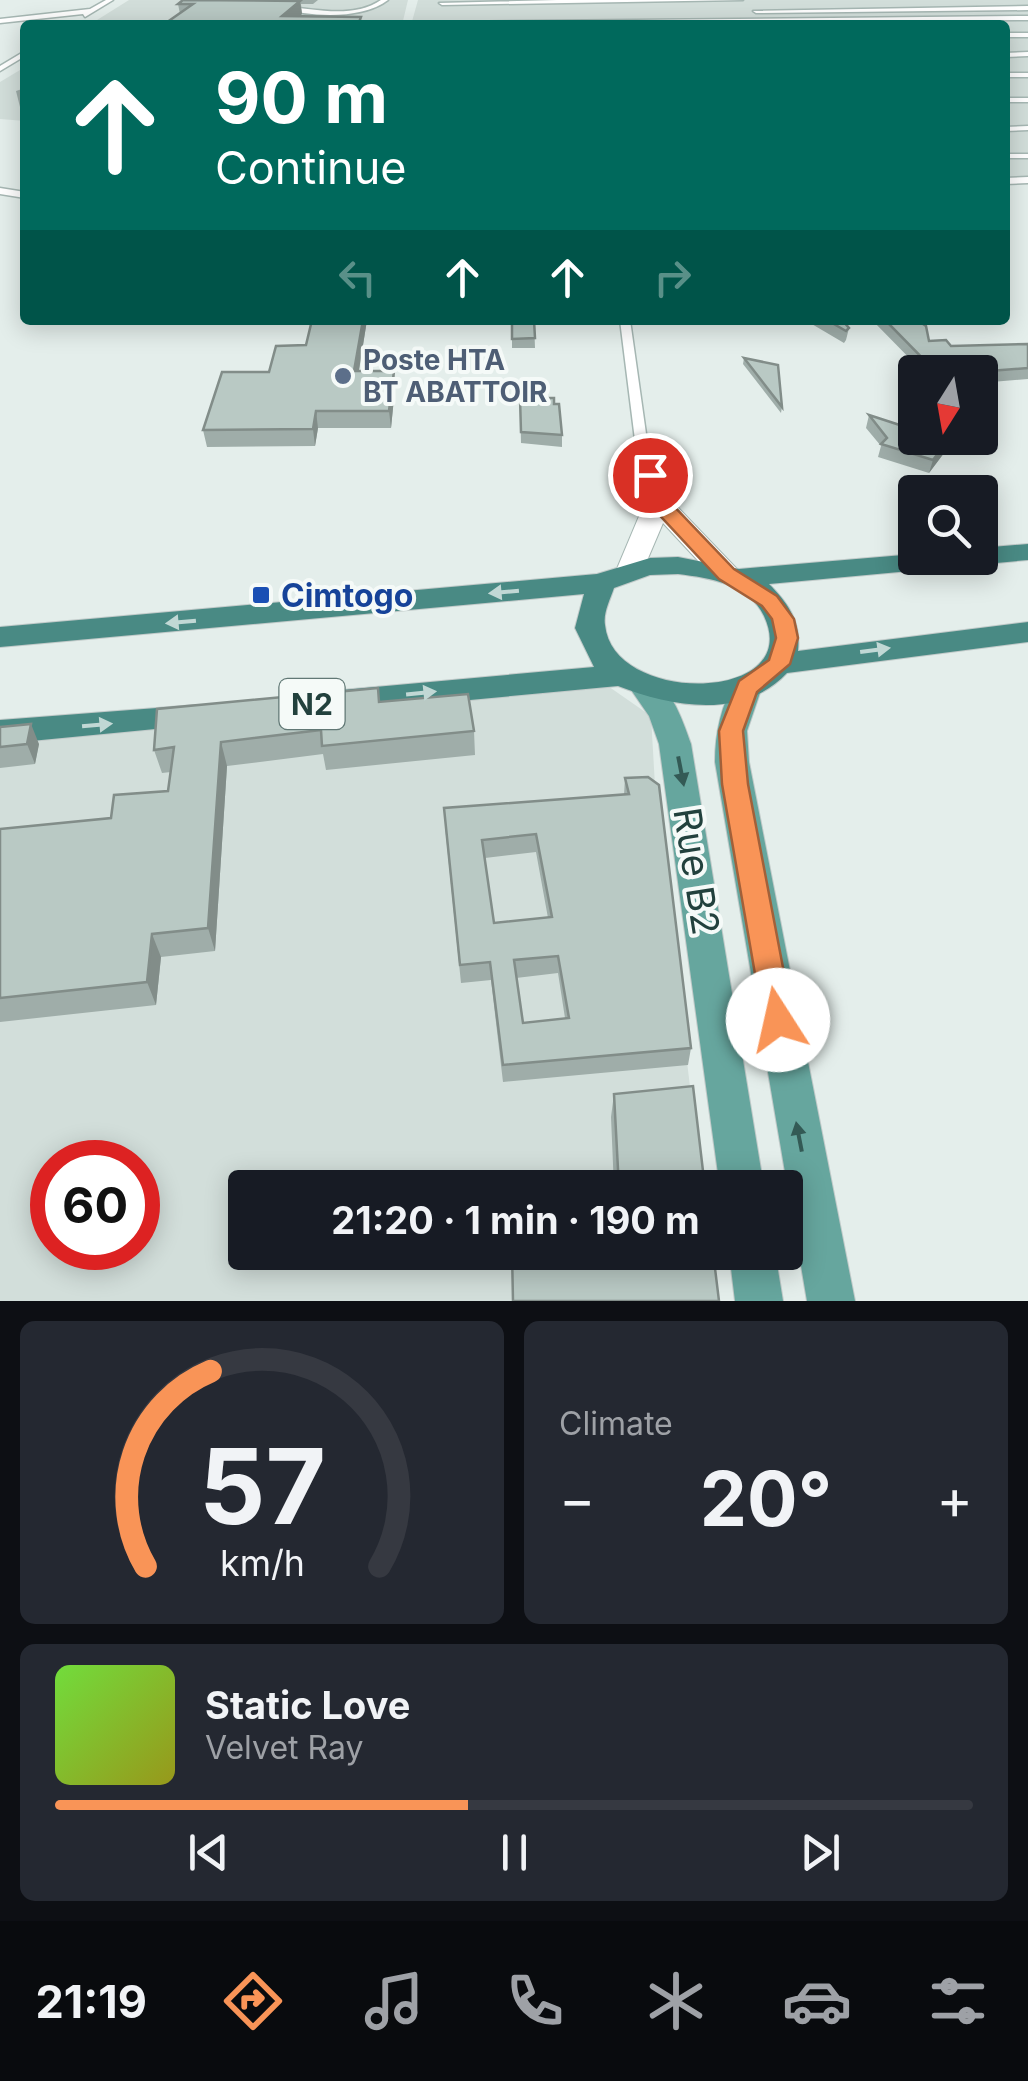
<!DOCTYPE html>
<meta charset="utf-8">
<style>
:root{--surface:#171b24;--page:#242831;--text:#f1f3f6;--muted:#9ea1a6;--line:#363941;--accent:#f99457}
body{margin:0;font-family:Inter,sans-serif;background:var(--page);color:var(--text);height:100vh;display:flex;flex-direction:column;font-size:38px;white-space:nowrap}
*{box-sizing:border-box;margin:0}
p{font-size:32px;color:var(--muted)}
.icon{flex:none;width:55px;height:55px;fill:none;stroke:currentColor;stroke-width:2;stroke-linecap:round;stroke-linejoin:round}
.map{position:relative;height:1301px;overflow:hidden}
.details{display:flex;flex-direction:column;gap:20px;padding:20px;background:#0d0f14;flex:1}
.details>*{flex:none}
.top-card{position:absolute;left:20px;top:20px;width:990px;height:305px;border-radius:10px;box-shadow:0 5px 25px #0003;background:#00695c;color:#fff;overflow:hidden}
.needle{width:65px;rotate:191deg}
.buttons{position:absolute;left:898px;top:355px;display:grid;gap:20px}
.buttons a{display:grid;place-items:center;width:100px;height:100px;border-radius:10px;background:var(--surface);box-shadow:0 5px 25px #0003;font-size:50px}
.speed{position:absolute;left:30px;top:1140px;display:flex;gap:20px;font-size:50px;font-weight:700;text-align:center}
.speed>*{display:grid;place-content:center;width:130px;height:130px;border-radius:50%;background:var(--surface);box-shadow:0 5px 25px #0003;line-height:1}
.speed .limit{border:15px solid #d22;background:#fff;color:#111}
.pin{position:absolute;display:grid;place-items:center;width:85px;height:85px;color:#fff;margin:-42px;border:5px solid #fff;border-radius:50%;box-shadow:0 2px 10px #0007}
.me{position:absolute;width:110px;margin:-55px;rotate:350deg;stroke-linejoin:round;filter:drop-shadow(0 0 8px #0008)}
.turn{display:flex;align-items:center;gap:35px;height:210px;padding:0 30px;font-size:45px}
.turn .icon{width:130px;height:130px;stroke-width:2.5}
.turn b{display:block;font-size:70px;line-height:85px}
.lanes{display:flex;align-items:center;height:95px;padding:0 30px;background:#0003;justify-content:center;gap:50px;direction:ltr}
.lanes .off{opacity:.35}
.big{font-size:75px;font-weight:700;line-height:1.1}
.details .widget{flex:1;display:flex;flex-direction:column;justify-content:center;gap:15px;min-width:0;padding:0 35px;border-radius:15px;background:var(--page)}
.details .dial{align-items:center;gap:0}
.dial svg{height:260px;overflow:visible;fill:none;stroke:var(--line);stroke-width:7;stroke-linecap:round;text-anchor:middle}
.dial text{fill:var(--text);stroke:none}
.song{display:flex;align-items:center;gap:30px}
.cover{width:120px;height:120px;border-radius:15px;background:linear-gradient(135deg,hsl(100 70% 55%),hsl(60 70% 35%))}
.played{height:10px;border-radius:5px;background:linear-gradient(90deg,var(--accent) 45%,var(--line) 45%)}
.keys{display:flex;justify-content:space-around;direction:ltr}
.heat{display:flex;justify-content:space-between;align-items:center;font-size:55px;direction:ltr}
.details .tiles{flex:1;display:grid;gap:20px;grid-template-columns:1fr 1fr}
.widget:last-child{grid-column:span 2}
.trip{position:absolute;left:228px;top:1170px;width:575px;height:100px;border-radius:10px;background:var(--surface);box-shadow:0 5px 25px #0003;font-weight:700;line-height:100px;text-align:center}
.tab-bar{display:flex;height:160px;justify-content:space-around;align-items:center;background:#090b0e;color:var(--muted)}
.tab-bar .icon{width:70px;height:70px}
.tab-bar .selected{color:var(--accent)}
.tab-bar b{font-size:45px;color:var(--text)}
.map>svg:first-child{display:block}
.built{fill:#d2deda;fill-rule:evenodd}
.lines{fill:none;stroke-linecap:round;stroke-linejoin:round}
.service-casing{stroke:#a6b7b3;stroke-width:3}
.minor-casing{stroke:#a6b7b3;stroke-width:2}
.primary-casing{stroke:#c1cac9;stroke-width:2}
.trunk-casing{stroke:#c1cac9;stroke-width:2}
.service{fill:#fff;fill-rule:evenodd}
.minor{fill:#fff;fill-rule:evenodd}
.primary{fill:#66a69e;fill-rule:evenodd}
.trunk{fill:#498a84;fill-rule:evenodd}
.wall{fill:#9fada9;fill-rule:evenodd}
.shaded-wall{fill:#828d89}
.building{fill:#b9c9c4;stroke:#828d89;stroke-width:2.5;fill-rule:evenodd}
.oneway{fill:#c1d8d5}
.oneway2{fill:#335a55}
.route{fill:#f99457;stroke:#a26039;stroke-width:2.5}
.service-dot{fill:#5c6f8a;stroke:#f5faf8;stroke-width:4}
.transit-dot{fill:#1a4fb4;stroke:#f5faf8;stroke-width:4}
.labels{text-anchor:middle;dominant-baseline:central;stroke-width:8;stroke-linejoin:round;paint-order:stroke}
.far-service-label{font-size:28px;font-weight:bold;fill:#4e5e75;stroke:#f5faf8;text-anchor:start}
.shield{fill:#f5faf8;stroke:#617875;stroke-width:2.5}
.shield-label{font-size:30px;font-weight:bold;fill:#22413d}
.transit-label{font-size:32px;font-weight:bold;fill:#164399;stroke:#f5faf8;text-anchor:start}
.near-street-label{font-size:38px;fill:#22413d;stroke:#f5faf8}
</style>
<div class="map">
<svg width="1028" height="1301" viewBox="0 0 1028 1301">
<rect width="100%" height="100%" fill="#e4eeeb"/>
<!-- built -->
<path class="built" d="M129,0H408L402,25H89Z
M418,0H1028V180L1005,181V25H411Z
M25,67V121L0,119V82Z
M605,684L651,716L656,803L702,1187L245,1188V1252L710,1253L716,1301H0V742ZM52,1162H138V1248H52Z"/>
<g class="lines">
<!-- service casing -->
<g class="service-casing">
<path id="service" d="M106,0H113L85,17L83,14L0,23V19L90,9Z
M381,0H388C362,20 310,17 280,8L283,6C315,9 353,19 381,0Z
M557,0H743L442,5L439,3Z
M1028,6V10L756,13L753,11Z
M1028,16V20L438,24L441,22Z
M1005,33H1028V37H1005Z
M25,51V56L0,71V66Z
M1028,52V56L1005,57V53Z
M1005,73H1028V77H1005Z
M1005,98H1028V102H1005Z
M1028,126V130L1005,131V127Z
M1005,154H1028V158H1005Z
M1028,177V183L1005,184V178Z
M0,188L25,192V198L0,194Z
M620,320H630L648,448L664,502L658,506L652,502L636,448Z"/>
</g>
<!-- minor casing -->
<g class="minor-casing">
<path id="minor" d="M658,494L667,496L736,568L740,574L736,580H716L663,523L640,577H620L616,571L645,502Z"/>
</g>
<!-- primary casing -->
<g class="primary-casing">
<path id="primary" d="M642,673C670,681 682,719 691,744L764,1188H720L659,744L649,716L627,684L631,676Z
M747,676L758,679L762,687L747,731L749,762L855,1301H807L715,762C715,732 721,706 736,679Z
M729,1252H775L783,1301H735Z"/>
</g>
<!-- trunk casing -->
<g class="trunk-casing">
<path id="trunk" d="M1028,544V560L769,584C789,604 801,622 798,651L1028,622V642L787,673C743,720 672,707 618,686L342,712L331,709L326,701L331,693L342,690L594,667L575,628L584,594L0,647V627L597,574L650,558L678,557L739,569L915,554L980,558V548ZM678,574C710,578 749,584 764,616C805,703 613,706 605,625C603,613 610,600 614,588L650,575Z
M196,705L207,708L212,716L207,724L0,744V720Z"/>
</g>
<!-- service -->
<use href="#service" class="service"/>
<!-- minor -->
<use href="#minor" class="minor"/>
<!-- primary -->
<use href="#primary" class="primary"/>
<!-- trunk -->
<use href="#trunk" class="trunk"/>
</g>
<!-- wall -->
<path class="wall" d="M183,0H318L313,4H301L302,14L299,17L362,25L180,14L178,4Z
M25,88V107H20L16,91Z
M312,320H367L359,371L395,388L391,428H318L315,446L207,447L203,430L269,372L306,345Z
M512,320H534L535,348H512Z
M805,320H842L849,328L846,340L844,343Z
M872,320H917L929,341L951,346L1028,344V379L980,383V372H923Z
M744,358L782,407L781,413L743,364Z
M520,398L554,404L562,435V447L521,443Z
M869,415L944,453L929,473L878,457L881,446L866,428Z
M379,702L474,731L475,755L326,770L323,754L227,766L215,951L161,957L156,1005L0,1022V829L111,818L168,791L171,772L162,773L154,750Z
M0,727L39,744L35,764L0,768Z
M625,778L691,1048L688,1065L503,1082L491,980L461,983L445,826L624,795ZM536,852L548,918L494,923L485,858ZM558,973L565,1018L523,1023L516,978Z
M614,1094L705,1188H614L611,1117Z"/>
<!-- shaded-wall -->
<path class="shaded-wall" d="M300,1L302,14L289,25L282,16Z
M363,320H367L356,388L354,371Z
M394,371L395,388L391,428L389,411Z
M316,411L318,428L315,446L313,429Z
M948,440L944,453L929,473L933,460Z
M31,724L39,744L35,764L27,744Z
M221,742L227,766L215,951L208,928Z
M152,934L161,957L156,1005L147,982Z"/>
<!-- building -->
<path class="building" d="M183,0L300,1L282,16L361,17L358,25H163L193,4H178Z
M312,320H363L354,371H394L389,411H316L313,429L203,430L222,372H269L276,346L306,345Z
M512,320H534L535,338L512,339Z
M827,320H842L849,328L846,331Z
M885,320H917L926,326L929,341L946,340L951,346L1028,344V368L976,372H936Z
M744,358L778,365L782,407Z
M520,398H554V404H559L562,435L521,432Z
M869,415L915,430V438H940L948,440L933,460L881,444L887,438Z
M958,481L967,492H930L924,484Z
M378,688L379,702L468,694L474,731L322,746L321,730L221,742L208,928L152,934L147,982L0,998V829L111,818L114,795L168,791L174,747L154,750L157,709Z
M31,724L27,744L0,747V727Z
M648,777L659,785L691,1048L503,1065L490,962L460,965L444,808L629,794L625,778ZM536,834L552,917L494,923L482,840ZM558,956L569,1018L523,1023L514,960Z
M693,1086L705,1188H619L614,1094Z
M512,1252H713L719,1301H513Z"/>
<!-- one-way arrows -->
<defs><path id="oneway-solid" d="M-6-.8H1V-3.2L6.5 0L1 3.2V.8H-6Z" transform="scale(2.5)"/></defs>
<g class="oneway">
<use href="#oneway-solid" transform="translate(504 592) rotate(175)"/>
<use href="#oneway-solid" transform="translate(181 622) rotate(175)"/>
<use href="#oneway-solid" transform="translate(875 650) rotate(-8)"/>
<use href="#oneway-solid" transform="translate(421 693) rotate(-6)"/>
<use href="#oneway-solid" transform="translate(97 725) rotate(-5)"/>
</g>
<g class="oneway2">
<use href="#oneway-solid" transform="translate(681 771) rotate(79)"/>
<use href="#oneway-solid" transform="translate(799 1137) rotate(-101)"/>
</g>
<!-- route -->
<path class="route" d="M650,469L660,475L668,500L734,569L777,596L794,619L798,638L790,664L757,692L743,731L748,784L793,1020L788,1030L778,1034L767,1030L763,1020L722,784L719,731L739,681L769,660L776,638L772,619L762,606L719,579L651,506L641,475Z"/>
<!-- markers -->
<circle class="service-dot" cx="343" cy="376" r="10"/>
<rect class="transit-dot" x="251" y="585" width="20" height="20" rx="5"/>
<g class="labels">
<!-- far-service labels -->
<g class="far-service-label">
<text x="363" y="360">Poste HTA<tspan x="363" dy="32">BT ABATTOIR</tspan></text>
</g>
<!-- shield labels -->
<rect class="shield" x="279.5" y="679" width="65" height="50" rx="8"/>
<g class="shield-label">
<text x="312" y="704">N2</text>
</g>
<!-- transit labels -->
<g class="transit-label">
<text x="281" y="595">Cimtogo</text>
</g>
<!-- near-street labels -->
<g class="near-street-label">
<text transform="translate(697 871) rotate(81)">Rue B2</text>
</g>
</g>
</svg>
<div class="buttons">
<a><svg class="needle" viewBox="-14 -14 28 28"><path d="M0-13l5 13h-10z" fill="#e53935"/><path d="M0 13l5-13h-10z" fill="#9ea1a6"/></svg></a>
<a><svg class="icon" aria-label="search" viewBox="0 0 24 24"><circle cx="10" cy="10" r="6"/><path d="M15 15l6 6"/></svg></a>
</div>
<div class="speed"><div class="limit">60</div></div>
<div class="pin" style="left:650px;top:475px;background:#d93025"><svg class="icon" aria-label="arrive" viewBox="0 0 24 24"><path d="M6 21V4h12l-3 4 3 4H6"/></svg></div>
<svg class="me" style="left:778px;top:1020px" viewBox="-20 -20 40 40"><circle r="19" fill="#fff"/><path d="M0-13L10 11 0 6-10 11z" fill="#f99457"/></svg>
<div class="trip">21:20 · 1 min · 190 m</div>
<div class="top-card">
<div class="turn"><svg class="icon" aria-label="ahead" viewBox="0 0 24 24"><path d="M12 20V5M6 11l6-6 6 6"/></svg><div><b>90 m</b>Continue</div></div>
<div class="lanes"><svg class="icon off" aria-label="left" viewBox="0 0 24 24"><path d="M17 20v-9H6M10 6l-5 5 5 5"/></svg><svg class="icon" aria-label="ahead" viewBox="0 0 24 24"><path d="M12 20V5M6 11l6-6 6 6"/></svg><svg class="icon" aria-label="ahead" viewBox="0 0 24 24"><path d="M12 20V5M6 11l6-6 6 6"/></svg><svg class="icon off" aria-label="right" viewBox="0 0 24 24"><path d="M7 20v-9h11M14 6l5 5-5 5"/></svg></div>
</div>
</div>
<section class="details">
<div class="tiles">
<div class="widget dial"><svg viewBox="0 0 100 80">
<path d="M14 69A42 42 0 1 1 86 69"/>
<path d="M14 69A42 42 0 0 1 34 9" stroke="#f99457"/>
<text x="50" y="56" font-size="32" font-weight="700">57</text>
<text x="50" y="72" font-size="11">km/h</text>
</svg></div>
<div class="widget"><p>Climate</p>
<div class="heat"><a>−</a><b class="big">20°</b><a>+</a></div>
</div>
<div class="widget">
<div class="song"><i class="cover"></i><div><b>Static Love</b><p>Velvet Ray</p></div></div>
<div class="played"></div>
<div class="keys"><svg class="icon" aria-label="previous" viewBox="0 0 24 24"><path d="M18 5L8 12l10 7zM5 5v14"/></svg><svg class="icon" aria-label="pause" viewBox="0 0 24 24"><path d="M8 5v14M16 5v14"/></svg><svg class="icon" aria-label="next" viewBox="0 0 24 24"><path d="M6 5l10 7-10 7zM19 5v14"/></svg></div>
</div>
</div>
</section>
<nav class="tab-bar">
<b>21:19</b>
<svg class="icon selected" aria-label="directions" viewBox="0 0 24 24"><path d="M12 3l9 9-9 9-9-9zM9 14v-3h6M13 9l2 2-2 2"/></svg>
<svg class="icon" aria-label="music" viewBox="0 0 24 24"><path d="M9 18V5l10-2v13"/><circle cx="6" cy="18" r="3"/><circle cx="16" cy="16" r="3"/></svg>
<svg class="icon" aria-label="phone" viewBox="0 0 24 24"><path d="M5 4h4l2 5-3 2q2 4 5 5l2-3 5 2v4C11 20 4 13 5 4z"/></svg>
<svg class="icon" aria-label="climate" viewBox="0 0 24 24"><path d="M12 3v18M4 7l16 10M4 17L20 7"/></svg>
<svg class="icon" aria-label="car" viewBox="0 0 24 24"><path d="M5 17H2v-5l4-1 3-4h7l3 4 3 1v5h-3M9 17h6M6 11h13"/><circle cx="7" cy="17" r="2"/><circle cx="17" cy="17" r="2"/></svg>
<svg class="icon" aria-label="filters" viewBox="0 0 24 24"><path d="M4 7h16M4 17h16"/><circle cx="9" cy="7" r="2"/><circle cx="15" cy="17" r="2"/></svg>
</nav>
